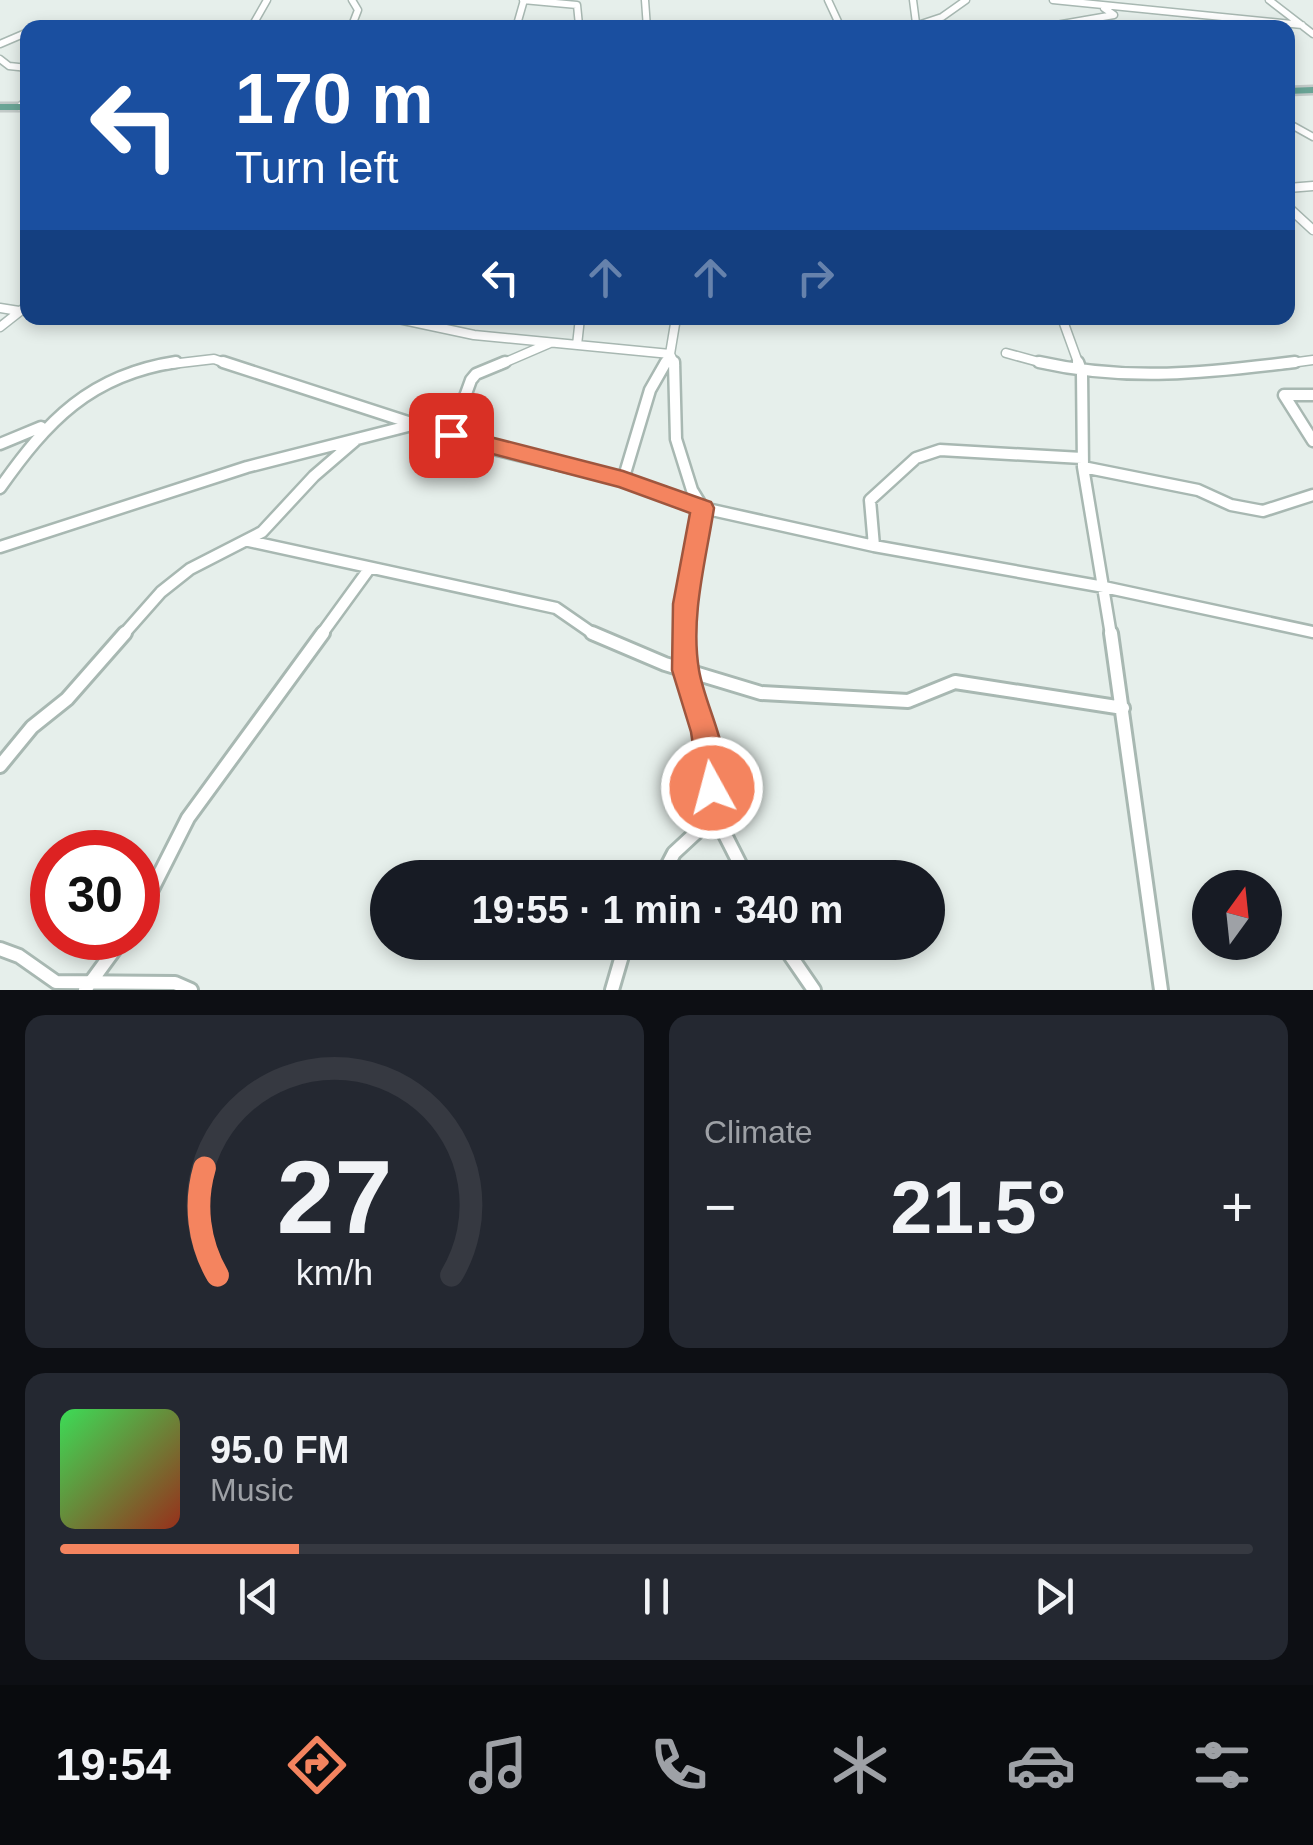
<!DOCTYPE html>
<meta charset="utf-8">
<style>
:root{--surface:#171b24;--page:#242831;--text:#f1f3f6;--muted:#9ea1a6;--line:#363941;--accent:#f4845f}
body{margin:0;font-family:Arial,sans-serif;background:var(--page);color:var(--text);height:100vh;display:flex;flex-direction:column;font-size:38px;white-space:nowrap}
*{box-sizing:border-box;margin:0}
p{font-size:32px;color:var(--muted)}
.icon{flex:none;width:55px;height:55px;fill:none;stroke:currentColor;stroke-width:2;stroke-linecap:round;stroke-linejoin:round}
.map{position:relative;height:990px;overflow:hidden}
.details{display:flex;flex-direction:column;gap:25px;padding:25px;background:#0d0f14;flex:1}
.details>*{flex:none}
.guide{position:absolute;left:20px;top:20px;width:1275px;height:305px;border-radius:20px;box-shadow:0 5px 15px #0003;background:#1a4fa0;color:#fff;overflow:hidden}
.needle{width:65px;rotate:15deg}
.tools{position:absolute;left:1192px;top:870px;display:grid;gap:20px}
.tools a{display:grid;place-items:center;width:90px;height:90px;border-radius:50%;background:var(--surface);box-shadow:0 5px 15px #0003;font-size:50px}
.speed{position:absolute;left:30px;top:830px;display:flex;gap:20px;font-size:50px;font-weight:700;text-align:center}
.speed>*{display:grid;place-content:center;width:130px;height:130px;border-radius:50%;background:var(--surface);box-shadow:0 5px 15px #0003;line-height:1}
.speed .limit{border:15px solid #d22;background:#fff;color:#111}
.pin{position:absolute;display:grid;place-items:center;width:85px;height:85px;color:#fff;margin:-42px;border-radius:20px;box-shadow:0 5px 15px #0006}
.me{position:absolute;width:110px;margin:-55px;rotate:353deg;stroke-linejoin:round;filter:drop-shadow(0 0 8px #0008)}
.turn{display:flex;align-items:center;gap:35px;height:210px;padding:0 50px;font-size:45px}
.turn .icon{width:130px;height:130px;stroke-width:2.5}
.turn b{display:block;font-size:70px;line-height:85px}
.lanes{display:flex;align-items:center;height:95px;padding:0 50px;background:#0003;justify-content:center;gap:50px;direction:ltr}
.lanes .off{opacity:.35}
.big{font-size:75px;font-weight:600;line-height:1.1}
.details .tile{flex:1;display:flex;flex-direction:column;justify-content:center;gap:15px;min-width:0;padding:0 35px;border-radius:20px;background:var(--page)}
.details .dial{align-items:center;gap:0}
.dial svg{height:260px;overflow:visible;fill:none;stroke:var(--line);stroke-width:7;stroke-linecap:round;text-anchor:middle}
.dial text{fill:var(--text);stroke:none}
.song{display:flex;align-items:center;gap:30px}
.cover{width:120px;height:120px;border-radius:15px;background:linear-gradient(135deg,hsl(130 70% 55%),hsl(10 70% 35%))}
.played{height:10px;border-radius:5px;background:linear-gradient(90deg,var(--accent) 20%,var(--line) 20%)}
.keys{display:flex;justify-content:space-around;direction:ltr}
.heat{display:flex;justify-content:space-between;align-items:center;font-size:55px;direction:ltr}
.details .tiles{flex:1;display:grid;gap:25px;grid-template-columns:1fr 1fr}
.tile:last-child{grid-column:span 2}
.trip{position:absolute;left:370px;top:860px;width:575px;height:100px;border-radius:50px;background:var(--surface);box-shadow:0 5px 15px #0003;font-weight:600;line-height:100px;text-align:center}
.dock{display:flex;height:160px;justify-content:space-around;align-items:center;background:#090b0e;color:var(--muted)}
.dock .icon{width:70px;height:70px}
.dock .current{color:var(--accent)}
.dock b{font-size:45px;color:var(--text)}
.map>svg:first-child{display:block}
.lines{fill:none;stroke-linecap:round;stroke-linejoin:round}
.minor-far3-casing{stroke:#a8b8b2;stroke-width:9}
.minor-far2-casing{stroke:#a8b8b2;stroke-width:11}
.minor-far1-casing{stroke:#a8b8b2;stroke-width:15}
.minor-casing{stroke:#a8b8b2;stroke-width:18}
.primary-casing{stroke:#c2cac8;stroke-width:5}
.minor-far3{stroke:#fff;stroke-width:6}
.minor-far2{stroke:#fff;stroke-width:8}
.minor-far1{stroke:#fff;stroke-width:10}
.minor{stroke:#fff;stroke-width:12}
.primary{fill:#6aa596;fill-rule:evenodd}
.route{fill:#f4845f;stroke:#9f563e;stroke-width:2.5}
</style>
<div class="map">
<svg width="1313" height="990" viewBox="0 0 1313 990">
<rect width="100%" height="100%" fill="#e6efeb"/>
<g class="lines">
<!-- minor-far3 casing -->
<g class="minor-far3-casing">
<path id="minor-far3" d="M523,0L577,5L579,25L583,28
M645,0L647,28
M828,0L841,28
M913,0L916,23
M1053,0L1302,25
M1269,0L1313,34
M46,28H83
M251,28L267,0
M351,28L358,10L352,0
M516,28L524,0
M909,28L942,17L966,0
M1039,28L1114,15L1104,8
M0,44L28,32
M0,59L9,66L28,68
M19,107L28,99
M1288,123L1313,137"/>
</g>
<!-- minor-far2 casing -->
<g class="minor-far2-casing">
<path id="minor-far2" d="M1288,188L1313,186
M1288,207L1313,230
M0,308L19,311
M394,318L474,335L670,354L664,365
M1062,318L1079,365
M0,327L28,305
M577,345L580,318
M1006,353L1050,365
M163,365L214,359L231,365
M499,365L550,343
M675,365L670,354L676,318
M1276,365L1313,360"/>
</g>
<!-- minor-far1 casing -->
<g class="minor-far1-casing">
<path id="minor-far1" d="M223,362L485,447L623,480L703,508L874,546L1104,587L1313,632
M674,362L676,439L692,490L703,508L686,604V635
M1039,362C1127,382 1207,373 1295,362
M1078,362L1082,373L1083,467L1111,635
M1313,395H1284L1313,441
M451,435L471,380L476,374L505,362
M0,444L41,427
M1083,467L1198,490L1231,505L1263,511L1313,495
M623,480L650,390L666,362
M0,488C47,421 90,375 176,362
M249,541L556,608L595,635
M874,546L870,500L916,458L940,450L1082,458
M0,547L247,467L416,424
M123,635L161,592L190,569L262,532L314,476L357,439
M321,635L369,569"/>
</g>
<!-- minor casing -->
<g class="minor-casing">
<path id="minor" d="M592,633L665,664L761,693L908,701L955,682L1123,708
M686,633L685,670L705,732L715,815L747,878
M1111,633L1161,990
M0,766L32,727L67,699L125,633
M661,878L674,853L715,815
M138,917L188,818L323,633
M781,942L814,990
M0,949L19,956L56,982L175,983L191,990
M85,990L123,938
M612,990L626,942"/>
</g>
<!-- primary casing -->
<g class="primary-casing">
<path id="primary" d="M1313,87V93L1288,94V88Z
M0,104H28V110H0Z"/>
</g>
<!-- minor-far3 -->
<use href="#minor-far3" class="minor-far3"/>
<!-- minor-far2 -->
<use href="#minor-far2" class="minor-far2"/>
<!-- minor-far1 -->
<use href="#minor-far1" class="minor-far1"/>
<!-- minor -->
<use href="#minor" class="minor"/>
<!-- primary -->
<use href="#primary" class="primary"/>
</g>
<!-- route -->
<path class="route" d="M451,427L623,471L711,502L714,508C706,560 690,617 699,670C705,708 737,760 722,798L712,802L701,798L691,732L672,670L673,604L690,513L619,487L443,441L440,435L443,430Z"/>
</svg>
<div class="tools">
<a><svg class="needle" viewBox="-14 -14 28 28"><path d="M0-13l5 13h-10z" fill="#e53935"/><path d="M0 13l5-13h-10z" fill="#9ea1a6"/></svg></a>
</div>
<div class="speed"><div class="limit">30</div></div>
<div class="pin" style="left:451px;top:435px;background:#d93025"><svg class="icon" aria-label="arrive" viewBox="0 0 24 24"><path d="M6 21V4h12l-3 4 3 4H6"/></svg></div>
<svg class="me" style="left:712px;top:788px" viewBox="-20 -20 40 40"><circle r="17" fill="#f4845f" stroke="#fff" stroke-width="3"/><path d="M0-11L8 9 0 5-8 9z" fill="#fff"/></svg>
<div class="trip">19:55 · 1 min · 340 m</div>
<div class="guide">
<div class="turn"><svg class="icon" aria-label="left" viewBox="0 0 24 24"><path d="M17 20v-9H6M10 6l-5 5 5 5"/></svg><div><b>170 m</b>Turn left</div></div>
<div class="lanes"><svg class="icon" aria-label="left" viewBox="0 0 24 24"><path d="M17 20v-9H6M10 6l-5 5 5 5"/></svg><svg class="icon off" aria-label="ahead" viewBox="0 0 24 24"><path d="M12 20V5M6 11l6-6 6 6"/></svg><svg class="icon off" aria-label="ahead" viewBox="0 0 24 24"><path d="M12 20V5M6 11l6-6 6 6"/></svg><svg class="icon off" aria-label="right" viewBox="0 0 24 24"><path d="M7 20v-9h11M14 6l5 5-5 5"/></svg></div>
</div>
</div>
<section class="details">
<div class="tiles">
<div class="tile dial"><svg viewBox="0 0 100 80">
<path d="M14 69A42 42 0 1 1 86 69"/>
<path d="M14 69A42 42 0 0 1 10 36" stroke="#f4845f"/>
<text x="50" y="56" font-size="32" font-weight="700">27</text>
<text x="50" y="72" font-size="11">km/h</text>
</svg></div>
<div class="tile"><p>Climate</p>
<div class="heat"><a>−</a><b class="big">21.5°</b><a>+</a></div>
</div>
<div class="tile">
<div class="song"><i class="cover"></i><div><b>95.0 FM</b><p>Music</p></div></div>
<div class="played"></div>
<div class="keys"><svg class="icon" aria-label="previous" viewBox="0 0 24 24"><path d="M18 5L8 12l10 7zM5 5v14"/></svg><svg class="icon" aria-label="pause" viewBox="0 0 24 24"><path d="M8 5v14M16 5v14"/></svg><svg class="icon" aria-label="next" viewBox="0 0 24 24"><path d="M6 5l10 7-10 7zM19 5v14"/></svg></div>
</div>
</div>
</section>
<nav class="dock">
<b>19:54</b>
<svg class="icon current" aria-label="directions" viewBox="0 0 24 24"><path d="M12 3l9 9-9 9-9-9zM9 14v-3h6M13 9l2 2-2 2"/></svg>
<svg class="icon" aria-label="music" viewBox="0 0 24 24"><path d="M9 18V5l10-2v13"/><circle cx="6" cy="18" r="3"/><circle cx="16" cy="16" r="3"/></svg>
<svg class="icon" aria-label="phone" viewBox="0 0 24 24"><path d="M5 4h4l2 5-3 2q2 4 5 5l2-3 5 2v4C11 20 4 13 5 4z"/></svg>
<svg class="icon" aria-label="climate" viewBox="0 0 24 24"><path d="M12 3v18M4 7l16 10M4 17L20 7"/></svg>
<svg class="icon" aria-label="car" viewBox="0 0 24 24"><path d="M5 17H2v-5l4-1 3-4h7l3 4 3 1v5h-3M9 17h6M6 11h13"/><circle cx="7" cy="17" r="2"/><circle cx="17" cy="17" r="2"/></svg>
<svg class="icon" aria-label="filters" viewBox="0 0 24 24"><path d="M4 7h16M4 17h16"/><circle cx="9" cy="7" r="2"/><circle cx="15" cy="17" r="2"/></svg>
</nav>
